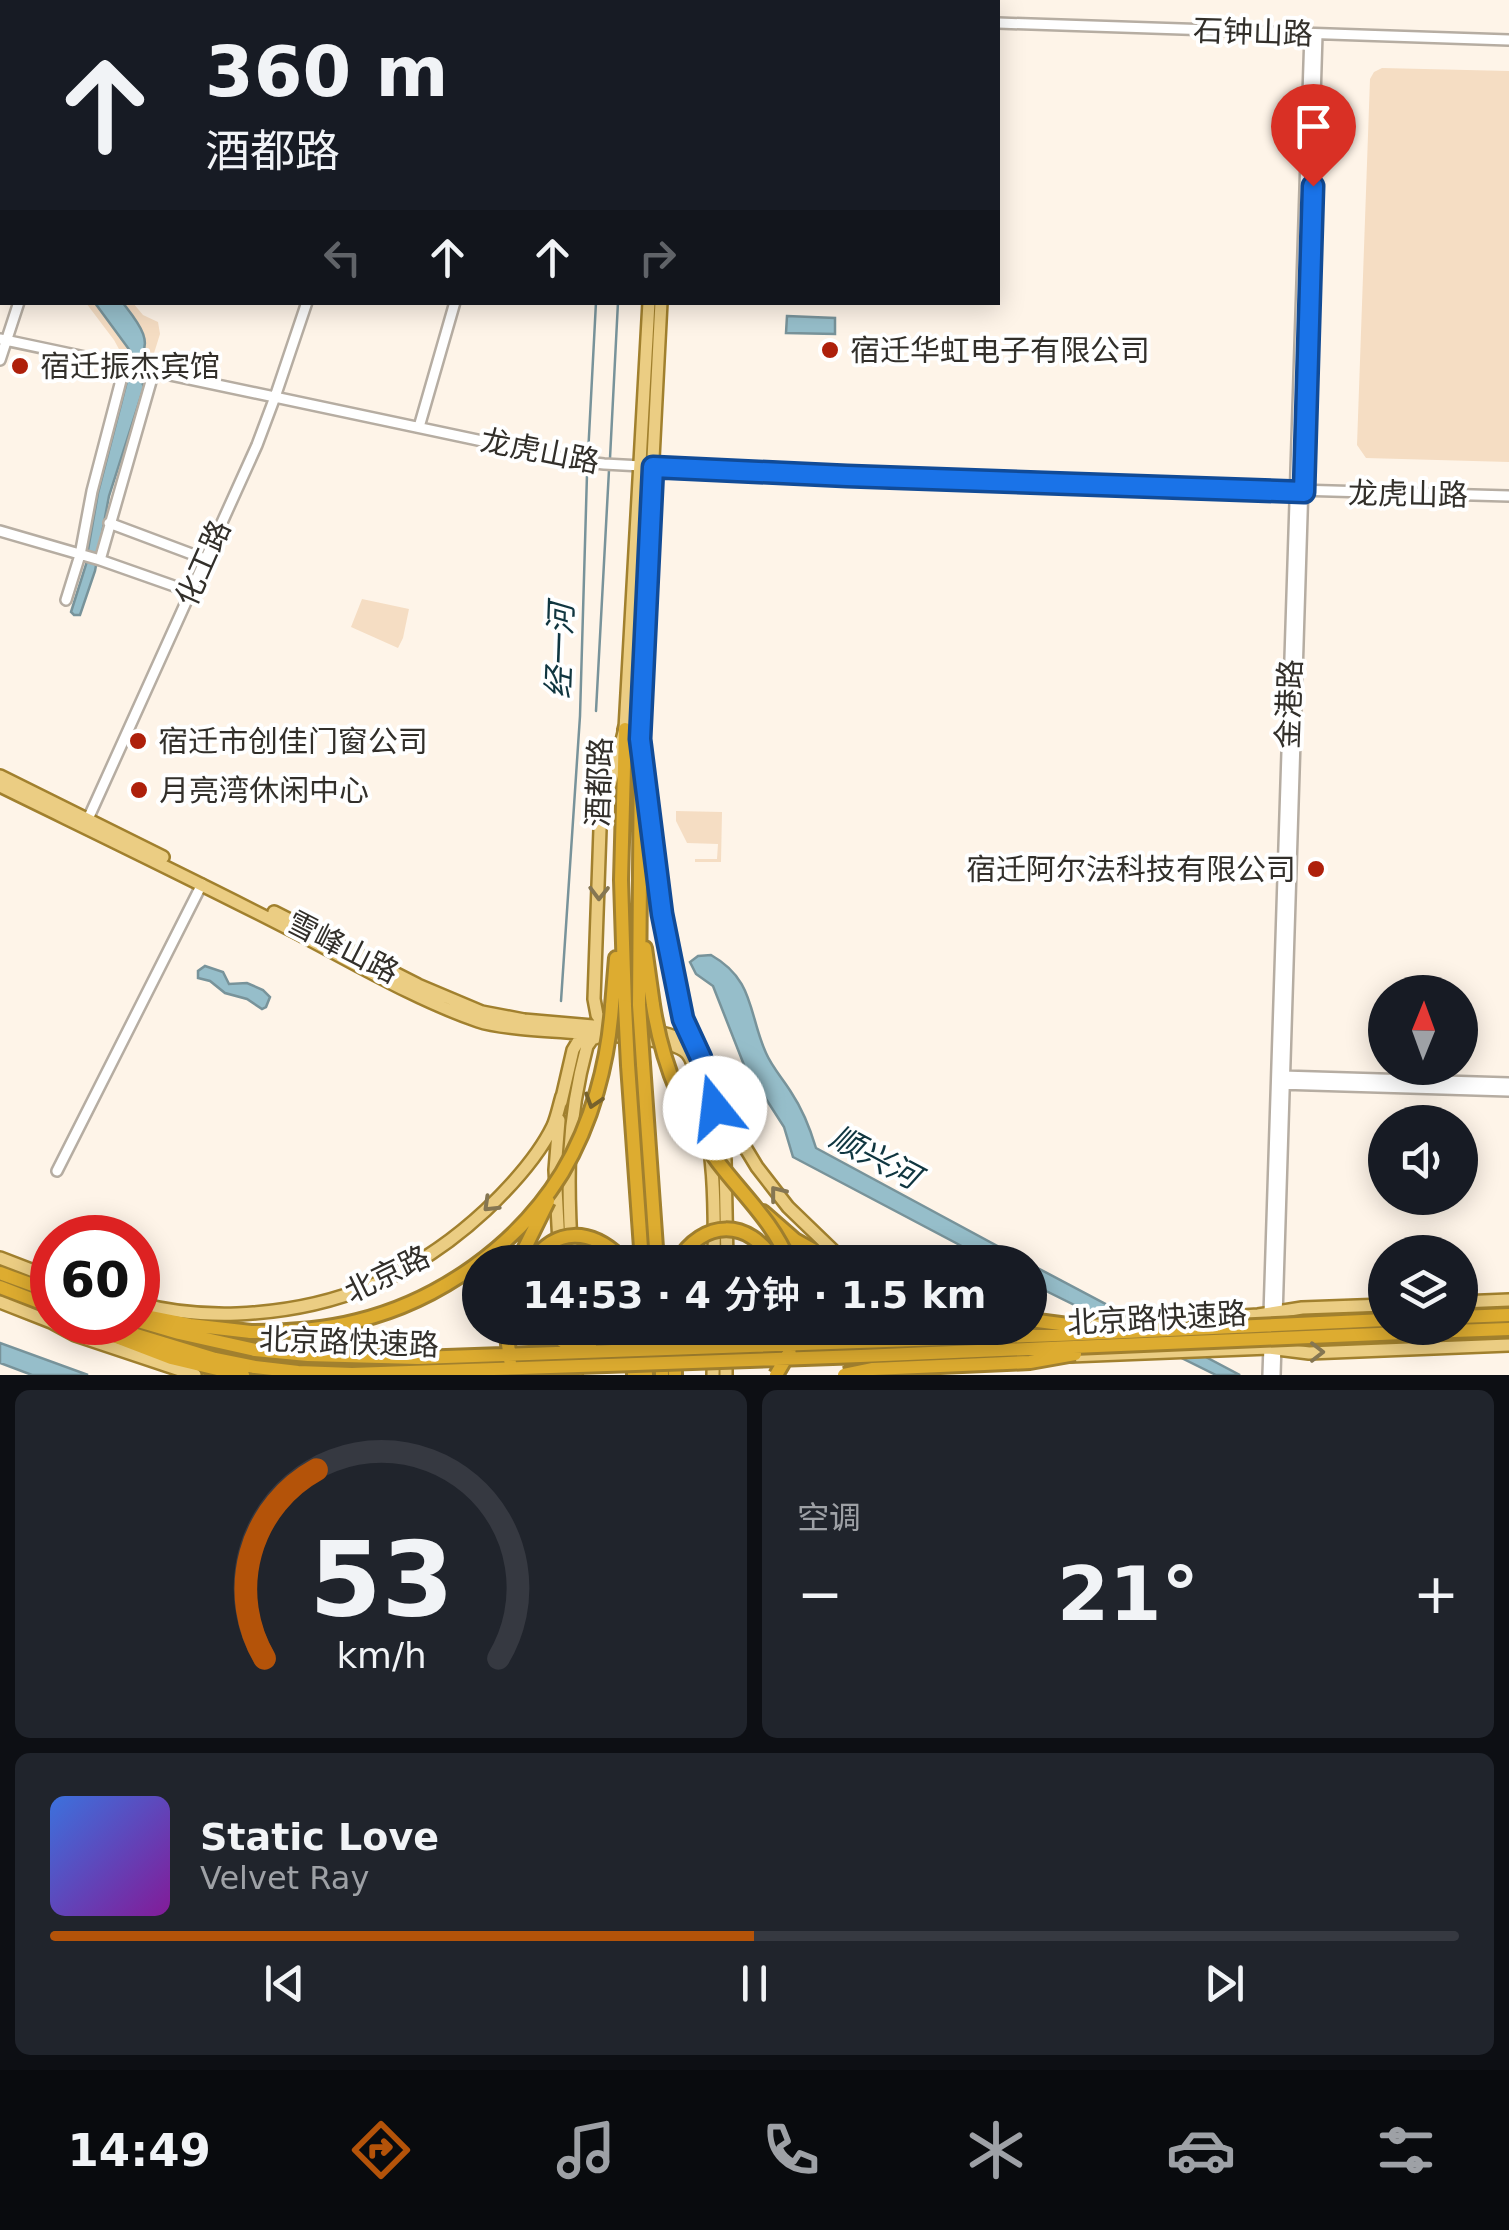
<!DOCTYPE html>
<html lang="zh">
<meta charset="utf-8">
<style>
:root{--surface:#171b24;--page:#20242c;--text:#f1f3f6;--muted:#9ea1a6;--line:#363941;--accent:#b45309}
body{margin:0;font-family:"DejaVu Sans","Noto Sans SC",sans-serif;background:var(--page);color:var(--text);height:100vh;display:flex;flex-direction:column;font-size:38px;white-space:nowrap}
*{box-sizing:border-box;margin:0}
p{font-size:32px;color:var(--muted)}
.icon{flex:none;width:55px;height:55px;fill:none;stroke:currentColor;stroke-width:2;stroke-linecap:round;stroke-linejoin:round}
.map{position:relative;height:1375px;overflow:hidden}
.side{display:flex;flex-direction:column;gap:15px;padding:15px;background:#0d0f14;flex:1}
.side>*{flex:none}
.hud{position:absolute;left:0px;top:0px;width:1000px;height:305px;box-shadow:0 5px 25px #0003;background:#171b24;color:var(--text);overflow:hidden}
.needle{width:65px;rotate:1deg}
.tools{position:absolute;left:1368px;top:975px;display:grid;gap:20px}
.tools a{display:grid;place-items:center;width:110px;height:110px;border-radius:50%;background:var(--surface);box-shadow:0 5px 25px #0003;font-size:50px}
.speed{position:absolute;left:30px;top:1215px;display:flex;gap:20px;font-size:50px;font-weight:700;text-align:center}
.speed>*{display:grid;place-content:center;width:130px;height:130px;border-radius:50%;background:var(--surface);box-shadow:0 5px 25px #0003;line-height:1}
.speed .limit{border:15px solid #d22;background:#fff;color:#111}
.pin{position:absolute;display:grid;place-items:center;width:85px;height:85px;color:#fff;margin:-102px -42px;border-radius:50% 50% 50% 0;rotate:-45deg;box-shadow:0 0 10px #0007}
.pin .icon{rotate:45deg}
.me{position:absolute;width:110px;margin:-55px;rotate:344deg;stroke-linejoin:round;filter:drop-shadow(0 0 8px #0008)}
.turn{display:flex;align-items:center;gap:35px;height:210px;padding:0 40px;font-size:45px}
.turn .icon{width:130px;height:130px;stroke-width:2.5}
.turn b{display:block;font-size:70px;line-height:85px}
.lanes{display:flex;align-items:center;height:95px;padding:0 40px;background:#0003;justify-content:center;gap:50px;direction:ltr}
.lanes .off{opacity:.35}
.big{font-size:75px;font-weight:600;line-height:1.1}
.side .card{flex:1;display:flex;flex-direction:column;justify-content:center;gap:15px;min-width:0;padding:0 35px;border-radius:15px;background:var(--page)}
.side .dial{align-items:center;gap:0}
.dial svg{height:260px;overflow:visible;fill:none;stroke:var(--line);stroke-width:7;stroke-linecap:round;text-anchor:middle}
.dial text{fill:var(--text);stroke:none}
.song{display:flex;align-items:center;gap:30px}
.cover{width:120px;height:120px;border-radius:15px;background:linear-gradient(135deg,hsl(220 70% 55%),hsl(290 70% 35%))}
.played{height:10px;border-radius:5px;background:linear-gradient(90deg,var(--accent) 50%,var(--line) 50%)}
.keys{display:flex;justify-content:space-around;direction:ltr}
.heat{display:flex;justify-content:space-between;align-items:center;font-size:55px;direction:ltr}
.side .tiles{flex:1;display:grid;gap:15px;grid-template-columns:1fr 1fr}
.card:last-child{grid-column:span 2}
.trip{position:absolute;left:462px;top:1245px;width:585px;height:100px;border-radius:50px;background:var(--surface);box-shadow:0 5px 25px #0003;font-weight:600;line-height:100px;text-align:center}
.tabs{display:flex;height:160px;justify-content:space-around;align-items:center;background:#090b0e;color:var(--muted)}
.tabs .icon{width:70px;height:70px}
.tabs .on{color:var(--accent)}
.tabs b{font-size:45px;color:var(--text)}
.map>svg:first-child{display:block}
.green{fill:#f5ddc3}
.water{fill:#96beca;stroke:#78939a;stroke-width:2.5}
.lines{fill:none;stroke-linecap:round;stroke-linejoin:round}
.stream{stroke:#78939a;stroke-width:2.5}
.minor-casing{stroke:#b6ada2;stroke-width:14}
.major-casing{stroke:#a1802e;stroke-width:16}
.highway-casing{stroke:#a1802e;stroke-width:18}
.minor{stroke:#fff;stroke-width:9}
.major{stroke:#ebcd83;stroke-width:11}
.highway{stroke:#ddac30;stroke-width:12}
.highway-bridge-casing{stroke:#a1802e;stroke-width:18;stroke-linecap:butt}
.highway-bridge{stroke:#ddac30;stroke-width:12}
.oneway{stroke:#857652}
.oneway2{stroke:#76612c}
.route-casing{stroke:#114b97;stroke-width:25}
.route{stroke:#1a73e8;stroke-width:18}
.poi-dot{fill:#ae200b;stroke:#fff;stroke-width:4}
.labels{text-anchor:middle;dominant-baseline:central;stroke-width:8;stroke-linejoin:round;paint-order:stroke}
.street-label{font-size:30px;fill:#322f2a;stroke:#fff}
.poi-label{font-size:30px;fill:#322f2a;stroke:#fff;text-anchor:start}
.water-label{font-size:32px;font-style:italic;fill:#103640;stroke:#fff}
</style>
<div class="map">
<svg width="1509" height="1375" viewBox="0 0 1509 1375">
<rect width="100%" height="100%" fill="#fef4e8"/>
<!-- green -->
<path class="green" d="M1382,68L1509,71V462L1366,458L1357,445L1370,79L1374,72Z
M86,303H133L143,315L158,322L160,334L150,366L126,362L114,340Z
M362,599L409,609L403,638L398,648L351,627Z
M676,811L722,812L721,862H695V859H717L718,844L687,843L676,821Z"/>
<!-- water -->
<path class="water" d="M95,303H123C136,320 157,343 136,361L137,371L144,387L109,496L95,571L80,615H74L71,612L89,555L88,550L98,493L133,358L131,352Z
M787,316L835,318V334L786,333Z
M711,955C755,980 748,1013 766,1053C772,1067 783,1079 791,1092C803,1110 810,1128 816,1148L1027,1262H992L793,1157L784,1127L761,1091L754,1084L744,1065L713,986L696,974L690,962L698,956Z
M205,966L223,972L229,984L247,983L263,990L270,997L266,1007L262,1009L247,999L225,993L210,981L198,978V971Z
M1030,1264L1240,1375H1216L1030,1283Z
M0,1343L88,1375H32L0,1363Z"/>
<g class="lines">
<!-- stream -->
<path class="stream" d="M611,2V0
M634,2V0
M610,458L618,302
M596,711L609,470
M561,1001L580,716L587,474L596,302"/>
<!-- minor casing -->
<g class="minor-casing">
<path id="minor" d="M118,2V0
M222,2V0
M394,2L395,0
M559,2V0
M998,23L1509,40
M0,339L577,461L604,464L847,477L1509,496
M0,360L19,302
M419,427L455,302
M109,523L205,559
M0,531L100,560L191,592
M100,560L154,371
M66,600L80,555L92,491L125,365
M88,819L257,445L275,397L307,302
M1282,1076L1509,1083
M1279,1084L1509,1091
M57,1171L202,884
M1269,1315L1310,33
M1277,1317L1317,34
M1268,1375L1269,1346
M1275,1375L1276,1343"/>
</g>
<!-- major casing -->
<g class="major-casing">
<path id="major" d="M664,2V0
M676,2V0
M642,748L647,576L661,302
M645,771L656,881L683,1019L701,1058L717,1101L757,1167L788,1207L845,1262
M0,776L163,857
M0,786C98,834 196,881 293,931C353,962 414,999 478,1021C522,1036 663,1029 687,1053C695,1062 696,1078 699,1089C714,1147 715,1203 714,1262
M274,912L418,985L482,1012L524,1020L616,1028
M606,1026L597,1015L594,999L600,829L604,807L625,729L649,302
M635,1030C657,1032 679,1033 695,1050
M561,1102L573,1050L585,1030
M714,1103L725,1160L727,1262
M559,1120L555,1170L560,1262
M0,1258L52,1278
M572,1262C567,1182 566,1124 587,1046L592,1039L600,1036
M0,1302L51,1322L75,1335L195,1375
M1460,1302L1509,1300
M138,1303C169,1312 204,1315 237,1314C335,1310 414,1277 486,1210C509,1188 539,1155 553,1126C557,1117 559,1106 562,1096
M1085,1326L1258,1315L1302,1308L1385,1305
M563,1328L564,1375
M575,1328L576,1375
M984,1328L1021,1331L1062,1328
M1070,1356L1269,1348L1309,1353L1509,1345
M713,1375L714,1328
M726,1375V1328"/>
</g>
<!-- highway casing -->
<g class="highway-casing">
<path id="highway" d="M625,729L621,880L625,1006
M645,948L653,1005
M639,1005L641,739
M612,1006L616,958
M643,1064L657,1262
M628,1065L642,1262
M763,1212L795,1240L834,1262
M0,1273L52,1292
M0,1287L52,1307
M145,1316L190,1325L251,1332
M1460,1317L1509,1315
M138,1321L179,1333L255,1350
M77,1322L171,1358L243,1375
M633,1328L634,1375
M644,1328L646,1375
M661,1328L662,1375
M674,1328L675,1375
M120,1330L215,1359L255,1367
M1426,1332L1509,1329"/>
</g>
<!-- minor -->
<use href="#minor" class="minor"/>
<!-- major -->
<use href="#major" class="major"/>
<!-- highway -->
<use href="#highway" class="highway"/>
<!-- highway-bridge casing -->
<g class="highway-bridge-casing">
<path id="highway-bridge" d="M639,1005L643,1064
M653,1005C662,1062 683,1116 718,1162C743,1195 774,1223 789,1262
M625,1006L628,1065
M518,1262L548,1201
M532,1262C556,1227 591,1229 620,1257
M677,1262C703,1219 749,1218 775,1262
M1030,1320L1091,1328
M506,1328L510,1360
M544,1328L564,1342L590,1347
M251,1332C286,1332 322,1330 357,1321C439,1301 518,1245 562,1173C592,1123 608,1063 612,1006
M710,1342L745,1334L755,1328
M255,1350L308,1355L418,1358L1082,1334L1385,1320
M255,1367L298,1372L352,1374L861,1356L1426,1332
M776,1375L789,1353L794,1328
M844,1375L873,1369L1030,1362L1075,1354"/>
</g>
<!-- highway-bridge -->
<use href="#highway-bridge" class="highway-bridge"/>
</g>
<!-- one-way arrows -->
<defs><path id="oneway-chevron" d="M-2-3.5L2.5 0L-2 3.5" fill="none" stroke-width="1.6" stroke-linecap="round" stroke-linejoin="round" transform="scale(2.5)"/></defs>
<g class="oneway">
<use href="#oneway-chevron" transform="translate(599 893) rotate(91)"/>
<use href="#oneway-chevron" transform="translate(777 1193) rotate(-128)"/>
<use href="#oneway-chevron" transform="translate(490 1205) rotate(136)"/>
<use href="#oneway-chevron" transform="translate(1317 1352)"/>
</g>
<use class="oneway2" href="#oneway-chevron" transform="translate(593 1101) rotate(108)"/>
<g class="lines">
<!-- route casing -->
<g class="route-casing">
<path id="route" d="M715,1108L701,1058L683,1019L662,914L640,739L653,467L847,476L1304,492L1313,186"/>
</g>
<!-- route -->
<use href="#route" class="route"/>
</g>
<!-- markers -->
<g class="poi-dot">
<circle cx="830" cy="350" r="10"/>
<circle cx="20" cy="366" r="10"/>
<circle cx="138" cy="741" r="10"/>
<circle cx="139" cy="790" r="10"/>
<circle cx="1316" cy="869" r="10"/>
</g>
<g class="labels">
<!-- street labels -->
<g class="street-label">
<text transform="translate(1253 32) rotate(2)">石钟山路</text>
<text transform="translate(540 451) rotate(11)">龙虎山路</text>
<text transform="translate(1408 494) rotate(1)">龙虎山路</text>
<text transform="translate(203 563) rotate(-66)">化工路</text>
<text transform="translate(1289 704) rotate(-88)">金港路</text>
<text transform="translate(599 782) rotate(-88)">酒都路</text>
<text transform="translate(343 947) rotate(27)">雪峰山路</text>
<text transform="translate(387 1274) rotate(-26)">北京路</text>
<text transform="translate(1157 1318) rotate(-3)">北京路快速路</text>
<text transform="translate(349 1342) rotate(2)">北京路快速路</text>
</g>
<!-- poi labels -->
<g class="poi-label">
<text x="850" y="350">宿迁华虹电子有限公司</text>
<text x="40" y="366">宿迁振杰宾馆</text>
<text x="158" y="741">宿迁市创佳门窗公司</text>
<text x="159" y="790">月亮湾休闲中心</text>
<text x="1296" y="869" text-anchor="end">宿迁阿尔法科技有限公司</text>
</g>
<!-- water labels -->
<g class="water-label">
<text transform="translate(560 651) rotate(-88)">经一河</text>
<text transform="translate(875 1157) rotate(28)">顺兴河</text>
</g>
</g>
</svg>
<div class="tools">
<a><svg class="needle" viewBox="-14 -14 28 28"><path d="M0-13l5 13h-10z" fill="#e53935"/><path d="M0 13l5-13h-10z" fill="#9ea1a6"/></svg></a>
<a><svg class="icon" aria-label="sound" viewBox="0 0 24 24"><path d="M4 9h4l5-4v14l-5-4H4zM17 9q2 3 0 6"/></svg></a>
<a><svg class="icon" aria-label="layers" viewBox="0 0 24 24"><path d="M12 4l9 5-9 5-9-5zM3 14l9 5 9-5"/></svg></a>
</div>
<div class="speed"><div class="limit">60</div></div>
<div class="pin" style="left:1313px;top:186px;background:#d93025"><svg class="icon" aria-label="arrive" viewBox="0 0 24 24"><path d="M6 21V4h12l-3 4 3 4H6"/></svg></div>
<svg class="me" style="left:715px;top:1108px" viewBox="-20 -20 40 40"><circle r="19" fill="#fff"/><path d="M0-13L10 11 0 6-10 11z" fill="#1a73e8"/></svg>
<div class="trip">14:53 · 4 分钟 · 1.5 km</div>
<div class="hud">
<div class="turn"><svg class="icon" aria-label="ahead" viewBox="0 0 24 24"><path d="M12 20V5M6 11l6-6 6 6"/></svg><div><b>360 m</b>酒都路</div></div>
<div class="lanes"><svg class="icon off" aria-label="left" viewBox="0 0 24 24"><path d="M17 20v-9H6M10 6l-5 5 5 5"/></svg><svg class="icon" aria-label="ahead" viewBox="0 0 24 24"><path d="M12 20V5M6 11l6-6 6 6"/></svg><svg class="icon" aria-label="ahead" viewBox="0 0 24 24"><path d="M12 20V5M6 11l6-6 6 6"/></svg><svg class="icon off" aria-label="right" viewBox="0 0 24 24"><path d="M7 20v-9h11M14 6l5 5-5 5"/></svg></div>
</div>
</div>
<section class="side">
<div class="tiles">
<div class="card dial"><svg viewBox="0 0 100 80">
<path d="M14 69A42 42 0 1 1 86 69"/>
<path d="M14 69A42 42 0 0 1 30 11" stroke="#b45309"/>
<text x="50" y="56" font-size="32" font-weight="700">53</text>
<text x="50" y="72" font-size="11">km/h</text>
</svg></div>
<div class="card"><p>空调</p>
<div class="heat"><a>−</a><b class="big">21°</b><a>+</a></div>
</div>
<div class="card">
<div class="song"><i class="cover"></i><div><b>Static Love</b><p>Velvet Ray</p></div></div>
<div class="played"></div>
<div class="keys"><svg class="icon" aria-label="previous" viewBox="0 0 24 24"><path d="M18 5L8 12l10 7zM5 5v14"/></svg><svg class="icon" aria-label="pause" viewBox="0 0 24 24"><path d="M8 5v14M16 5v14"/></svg><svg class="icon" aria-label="next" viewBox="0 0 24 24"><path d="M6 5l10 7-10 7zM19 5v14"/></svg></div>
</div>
</div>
</section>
<nav class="tabs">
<b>14:49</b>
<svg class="icon on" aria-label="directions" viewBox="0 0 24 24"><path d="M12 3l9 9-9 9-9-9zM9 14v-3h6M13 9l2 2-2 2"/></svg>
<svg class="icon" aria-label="music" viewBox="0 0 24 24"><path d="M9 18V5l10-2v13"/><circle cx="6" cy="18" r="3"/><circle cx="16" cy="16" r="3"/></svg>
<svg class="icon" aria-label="phone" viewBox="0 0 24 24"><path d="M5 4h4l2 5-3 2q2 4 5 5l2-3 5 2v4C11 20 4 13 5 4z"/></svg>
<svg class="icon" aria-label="climate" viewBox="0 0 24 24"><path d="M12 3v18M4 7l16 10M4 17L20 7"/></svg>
<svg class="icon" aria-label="car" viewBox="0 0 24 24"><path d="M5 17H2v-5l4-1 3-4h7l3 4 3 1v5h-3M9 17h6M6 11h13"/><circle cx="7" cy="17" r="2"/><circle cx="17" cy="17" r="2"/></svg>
<svg class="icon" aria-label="filters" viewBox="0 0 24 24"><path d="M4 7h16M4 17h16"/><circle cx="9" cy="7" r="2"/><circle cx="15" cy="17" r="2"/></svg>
</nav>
